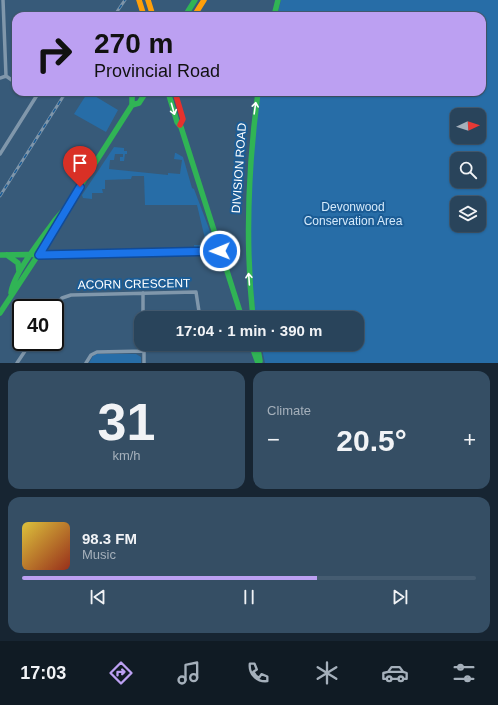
<!DOCTYPE html>
<meta charset="utf-8">
<style>
:root{--surface:#29445b;--page:#354e64;--text:#f1f3f6;--muted:#a5b0bb;--line:#455c71;--accent:#bca0f2}
body{margin:0;font-family:Arial,sans-serif;background:var(--page);color:var(--text);height:100vh;display:flex;flex-direction:column;font-size:15px;white-space:nowrap}
*{box-sizing:border-box;margin:0}
p{font-size:13px;color:var(--muted)}
.icon{flex:none;width:22px;height:22px;fill:none;stroke:currentColor;stroke-width:2;stroke-linecap:round;stroke-linejoin:round}
.map{position:relative;height:363px;overflow:hidden}
.panel{display:flex;flex-direction:column;gap:8px;padding:8px;background:#172532;flex:1}
.panel>*{flex:none}
.guide{position:absolute;left:12px;top:12px;width:474px;height:84px;border-radius:12px;box-shadow:0 1px 3px #0004,0 0 0 1px var(--line);background:#bca0f2;color:#111;overflow:hidden}
.needle{width:26px;rotate:86deg}
.buttons{position:absolute;left:450px;top:108px;display:grid;gap:8px}
.buttons a{display:grid;place-items:center;width:36px;height:36px;border-radius:8px;background:var(--surface);box-shadow:0 1px 3px #0004,0 0 0 1px var(--line);font-size:20px}
.speed{position:absolute;left:12px;top:299px;display:flex;gap:8px;font-size:20px;font-weight:700;text-align:center}
.speed>*{display:grid;place-content:center;width:52px;height:52px;border-radius:50%;background:var(--surface);box-shadow:0 1px 3px #0004,0 0 0 1px var(--line);line-height:1}
.speed .limit{border:2px solid #111;border-radius:6px;background:#fff;color:#111}
.pin{position:absolute;display:grid;place-items:center;width:34px;height:34px;color:#fff;margin:-41px -17px;border-radius:50% 50% 50% 0;rotate:-45deg;box-shadow:0 0 4px #0007}
.pin .icon{rotate:45deg}
.me{position:absolute;width:44px;margin:-22px;rotate:269deg;stroke-linejoin:round;filter:drop-shadow(0 0 3px #0008)}
.turn{display:flex;align-items:center;gap:14px;height:84px;padding:0 16px;font-size:18px}
.turn .icon{width:52px;height:52px;stroke-width:2.5}
.turn b{display:block;font-size:28px;line-height:34px}
.big{font-size:30px;font-weight:700;line-height:1.1}
.panel .widget{flex:1;display:flex;flex-direction:column;justify-content:center;gap:6px;min-width:0;padding:0 14px;border-radius:12px;background:var(--page)}
.panel .dial{align-items:center;gap:0}
.dial b{font-size:52px;line-height:1}
.song{display:flex;align-items:center;gap:12px}
.cover{width:48px;height:48px;border-radius:6px;background:linear-gradient(135deg,hsl(50 70% 55%),hsl(10 70% 35%))}
.played{height:4px;border-radius:2px;background:linear-gradient(90deg,var(--accent) 65%,var(--line) 65%)}
.keys{display:flex;justify-content:space-around;direction:ltr}
.heat{display:flex;justify-content:space-between;align-items:center;font-size:22px;direction:ltr}
.panel .tiles{flex:1;display:grid;gap:8px;grid-template-columns:1fr 1fr}
.widget:last-child{grid-column:span 2}
.trip{position:absolute;left:134px;top:311px;width:230px;height:40px;border-radius:12px;background:var(--surface);box-shadow:0 1px 3px #0004,0 0 0 1px var(--line);font-weight:700;line-height:40px;text-align:center}
.tab-bar{display:flex;height:64px;justify-content:space-around;align-items:center;background:#101b24;color:var(--muted)}
.tab-bar .icon{width:28px;height:28px}
.tab-bar .current{color:var(--accent)}
.tab-bar b{font-size:18px;color:var(--text)}
.map>svg:first-child{display:block}
.green{fill:#276da7;fill-rule:evenodd}
.lines{fill:none;stroke-linecap:round;stroke-linejoin:round}
.street{stroke:#8097ab;stroke-width:3.5}
.fast{stroke:#30b455;stroke-width:5.5}
.slow{stroke:#ff9f0a;stroke-width:5.5}
.jam{stroke:#e5322d;stroke-width:5.5}
.rail-casing{stroke:#7f96aa;stroke-width:3}
.rail{stroke:#1b5c95;stroke-width:1.5;stroke-dasharray:4.5;stroke-linecap:butt}
.oneway{stroke:#fff}
.route-casing{stroke:#114b97;stroke-width:10}
.route{stroke:#1a73e8;stroke-width:7}
.labels{text-anchor:middle;dominant-baseline:central;stroke-width:4;stroke-linejoin:round;paint-order:stroke}
.street-label{font-size:12px;fill:#fff;stroke:#1b5c95}
.park-label{font-size:12px;fill:#d5eafb;stroke:#1b5c95}
</style>
<div class="map">
<svg width="498" height="363" viewBox="0 0 498 363">
<rect width="100%" height="100%" fill="#375a79"/>
<!-- green -->
<path class="green" d="M281,0H498V363H265L261,344H357V318H256C246,239 250,170 260,92H482V16H277ZM457,115H479V137H457ZM457,159H479V181H457ZM457,203H479V225H457Z
M88,92L118,110L106,132L74,114Z
M114,147L124,148V151H127V154H125L124,161H120V157H123V154H115L114,160H110L109,169L168,175V173L180,174L182,160L174,159L175,153H176L183,157L192,188L194,189L214,242C210,250 204,249 196,249L194,246V245H204L206,243L197,205H145L144,176H132L131,179L105,180V189H102L103,193H92V199L83,198L82,195Z
M97,354H136L141,357V363H89L93,356Z"/>
<g class="lines">
<!-- street -->
<path class="street" d="M3,0L6,76
M0,78L6,76L16,83
M30,92L36,96
M0,154L39,92
M143,293V318
M53,308L62,298L71,295L196,292L200,318
M144,344V363
M17,363L31,342
M86,363L91,355L97,352L144,351"/>
<!-- fast -->
<path class="fast" d="M185,16L195,0
M274,16L278,0
M168,92L177,122L181,127L242,318
M132,105L139,103L146,92
M0,255L220,251
M7,255L18,263L19,272
M11,293C13,274 43,237 55,220L62,212
M0,313L59,223L67,207L132,105V97L135,92
M253,318C245,242 248,168 258,92
M251,344L258,363
M257,344L260,361"/>
<!-- slow -->
<path class="slow" d="M139,0L144,16
M148,0L153,16
M194,16L204,0"/>
<!-- jam -->
<path class="jam" d="M175,92L183,119L180,125"/>
<!-- rail casing -->
<g class="rail-casing">
<path id="rail" d="M114,16L125,0
M0,196L66,92"/>
</g>
<!-- rail -->
<use href="#rail" class="rail"/>
</g>
<!-- one-way arrows -->
<defs><path id="oneway-shaft" d="M-6 0H5M1.5-3L5.5 0L1.5 3" fill="none" stroke-width="1.6" stroke-linecap="round" stroke-linejoin="round"/></defs>
<g class="oneway">
<use href="#oneway-shaft" transform="translate(255 108) rotate(-82)"/>
<use href="#oneway-shaft" transform="translate(173 109) rotate(74)"/>
<use href="#oneway-shaft" transform="translate(249 279) rotate(-94)"/>
</g>
<g class="lines">
<!-- route casing -->
<g class="route-casing">
<path id="route" d="M80,187L39,255L220,251"/>
</g>
<!-- route -->
<use href="#route" class="route"/>
</g>
<g class="labels">
<!-- street labels -->
<g class="street-label">
<text transform="translate(239 168) rotate(-86)">DIVISION ROAD</text>
<text transform="translate(134 284) rotate(-1)">ACORN CRESCENT</text>
</g>
<!-- park labels -->
<g class="park-label">
<text x="353" y="207">Devonwood<tspan x="353" dy="14">Conservation Area</tspan></text>
</g>
</g>
</svg>
<div class="buttons">
<a><svg class="needle" viewBox="-14 -14 28 28"><path d="M0-13l5 13h-10z" fill="#e53935"/><path d="M0 13l5-13h-10z" fill="#a5b0bb"/></svg></a>
<a><svg class="icon" aria-label="search" viewBox="0 0 24 24"><circle cx="10" cy="10" r="6"/><path d="M15 15l6 6"/></svg></a>
<a><svg class="icon" aria-label="layers" viewBox="0 0 24 24"><path d="M12 4l9 5-9 5-9-5zM3 14l9 5 9-5"/></svg></a>
</div>
<div class="speed"><div class="limit">40</div></div>
<div class="pin" style="left:80px;top:187px;background:#d93025"><svg class="icon" aria-label="arrive" viewBox="0 0 24 24"><path d="M6 21V4h12l-3 4 3 4H6"/></svg></div>
<svg class="me" style="left:220px;top:251px" viewBox="-20 -20 40 40"><circle r="17" fill="#1a73e8" stroke="#fff" stroke-width="3"/><path d="M0-11L8 9 0 5-8 9z" fill="#fff"/></svg>
<div class="trip">17:04 · 1 min · 390 m</div>
<div class="guide">
<div class="turn"><svg class="icon" aria-label="right" viewBox="0 0 24 24"><path d="M7 20v-9h11M14 6l5 5-5 5"/></svg><div><b>270 m</b>Provincial Road</div></div>
</div>
</div>
<section class="panel">
<div class="tiles">
<div class="widget dial"><b>31</b><p>km/h</p></div>
<div class="widget"><p>Climate</p>
<div class="heat"><a>−</a><b class="big">20.5°</b><a>+</a></div>
</div>
<div class="widget">
<div class="song"><i class="cover"></i><div><b>98.3 FM</b><p>Music</p></div></div>
<div class="played"></div>
<div class="keys"><svg class="icon" aria-label="previous" viewBox="0 0 24 24"><path d="M18 5L8 12l10 7zM5 5v14"/></svg><svg class="icon" aria-label="pause" viewBox="0 0 24 24"><path d="M8 5v14M16 5v14"/></svg><svg class="icon" aria-label="next" viewBox="0 0 24 24"><path d="M6 5l10 7-10 7zM19 5v14"/></svg></div>
</div>
</div>
</section>
<nav class="tab-bar">
<b>17:03</b>
<svg class="icon current" aria-label="directions" viewBox="0 0 24 24"><path d="M12 3l9 9-9 9-9-9zM9 14v-3h6M13 9l2 2-2 2"/></svg>
<svg class="icon" aria-label="music" viewBox="0 0 24 24"><path d="M9 18V5l10-2v13"/><circle cx="6" cy="18" r="3"/><circle cx="16" cy="16" r="3"/></svg>
<svg class="icon" aria-label="phone" viewBox="0 0 24 24"><path d="M5 4h4l2 5-3 2q2 4 5 5l2-3 5 2v4C11 20 4 13 5 4z"/></svg>
<svg class="icon" aria-label="climate" viewBox="0 0 24 24"><path d="M12 3v18M4 7l16 10M4 17L20 7"/></svg>
<svg class="icon" aria-label="car" viewBox="0 0 24 24"><path d="M5 17H2v-5l4-1 3-4h7l3 4 3 1v5h-3M9 17h6M6 11h13"/><circle cx="7" cy="17" r="2"/><circle cx="17" cy="17" r="2"/></svg>
<svg class="icon" aria-label="filters" viewBox="0 0 24 24"><path d="M4 7h16M4 17h16"/><circle cx="9" cy="7" r="2"/><circle cx="15" cy="17" r="2"/></svg>
</nav>
